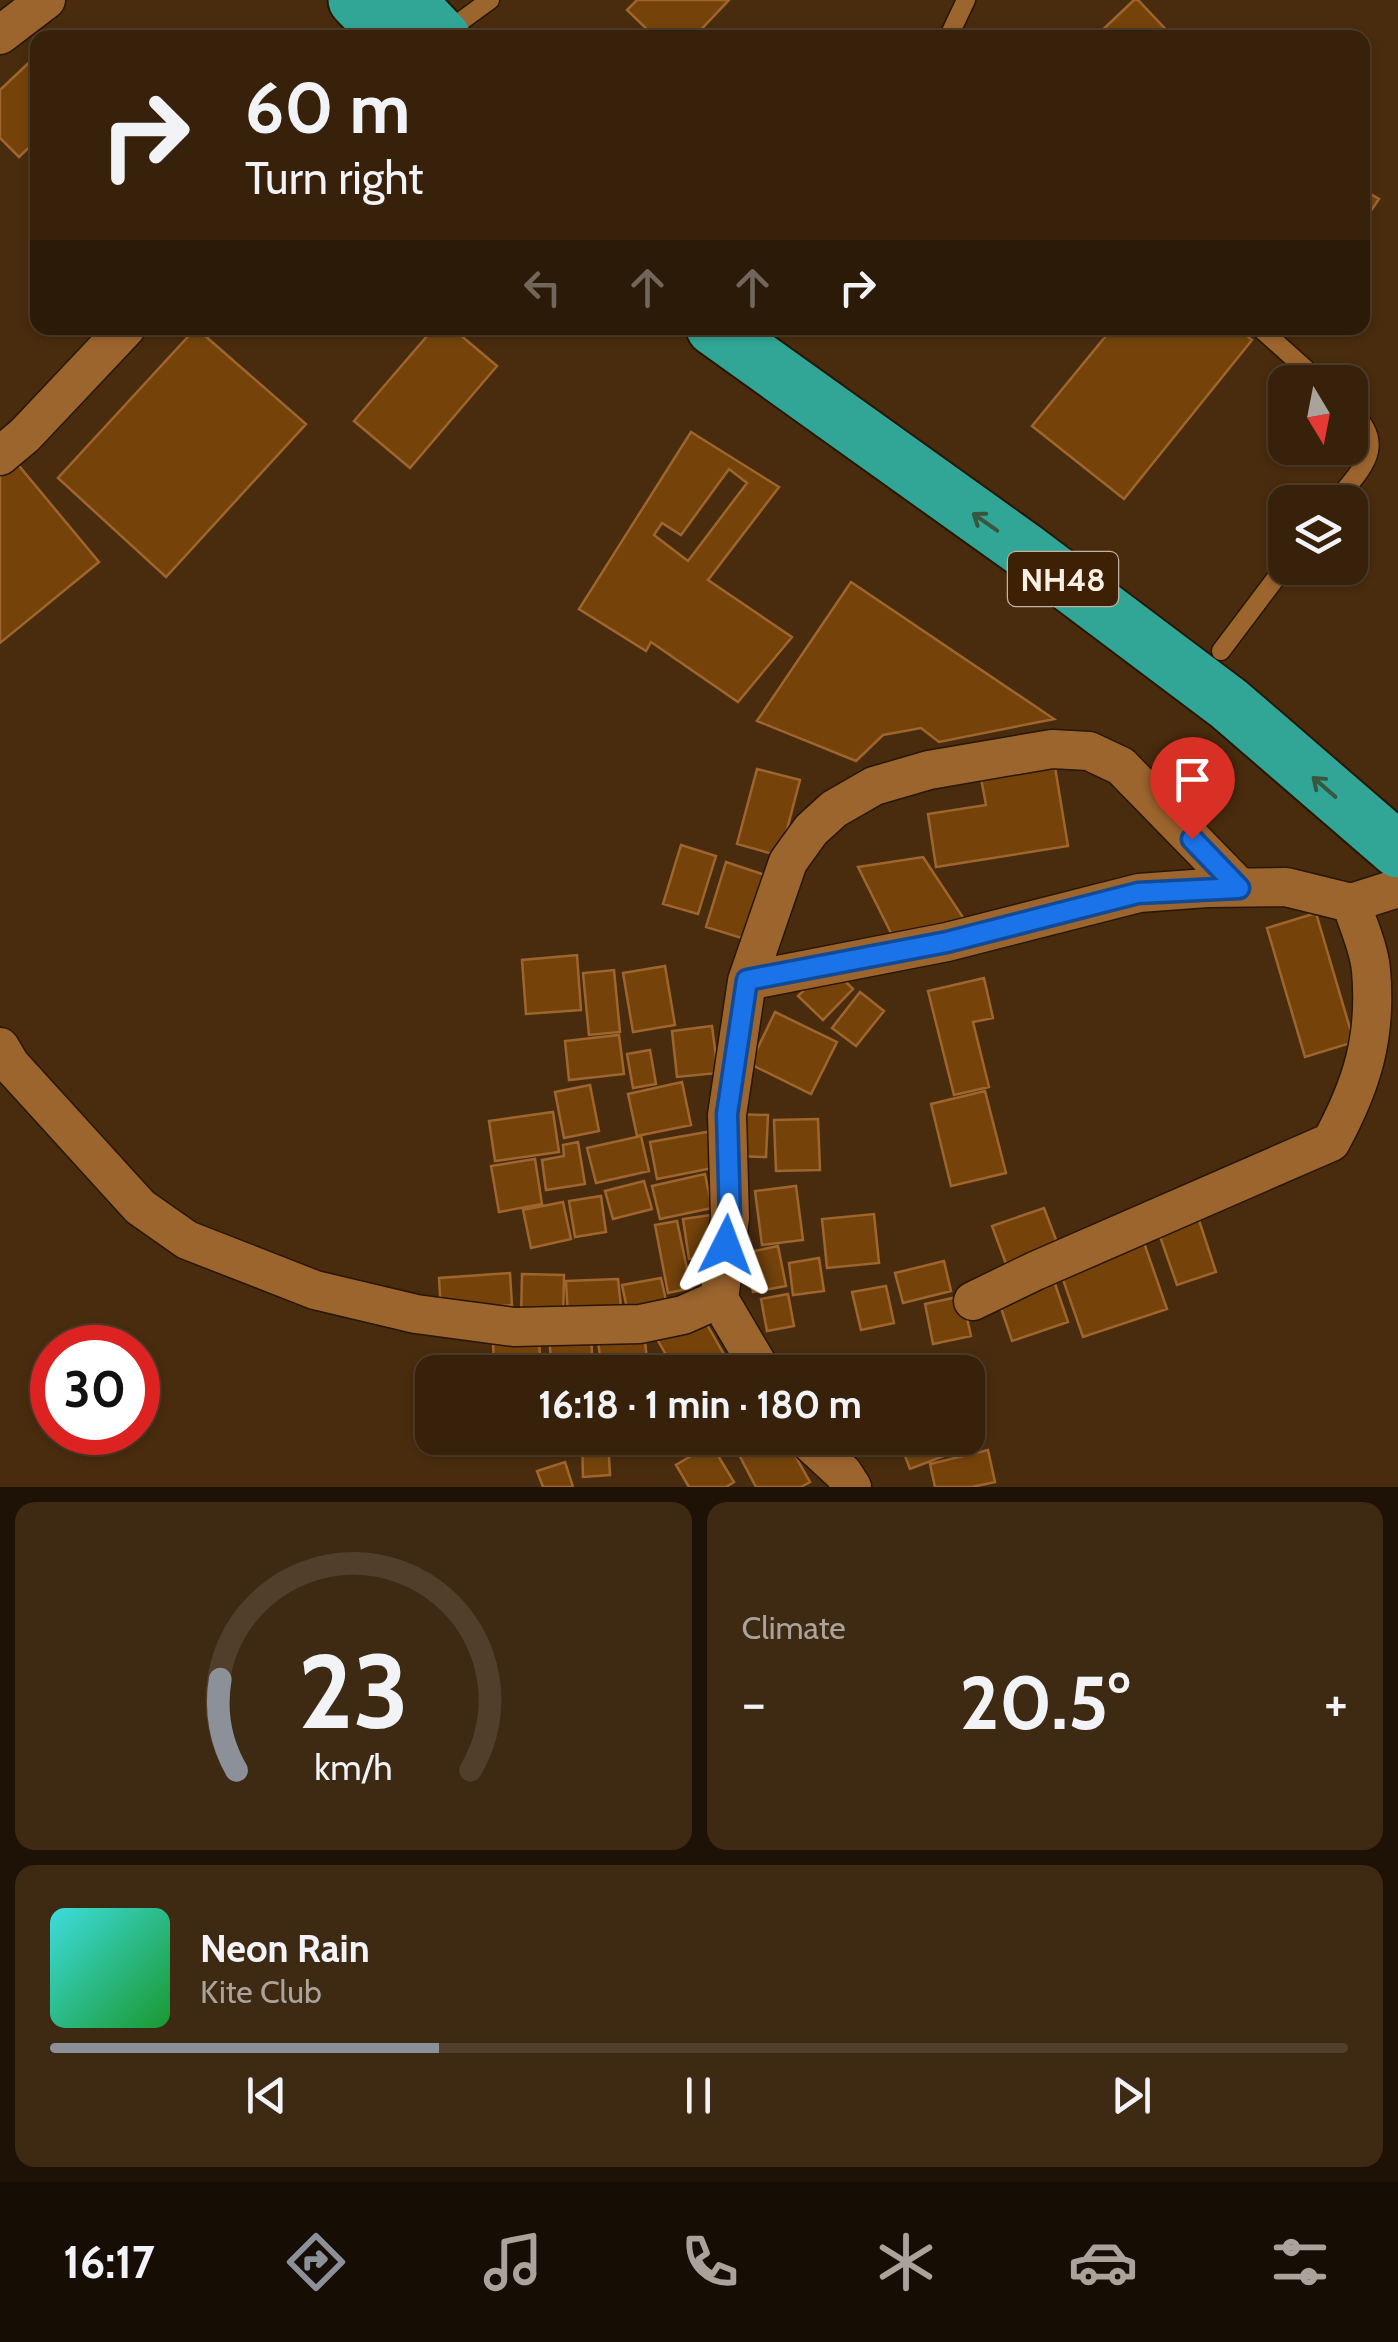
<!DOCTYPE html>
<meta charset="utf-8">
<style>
:root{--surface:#37210a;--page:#3e2913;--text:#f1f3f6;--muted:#aaa39c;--line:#513e2b;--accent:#8c9099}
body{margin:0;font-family:Cabin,sans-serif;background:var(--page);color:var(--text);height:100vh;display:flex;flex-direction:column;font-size:38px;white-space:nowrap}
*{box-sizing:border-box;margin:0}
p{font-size:32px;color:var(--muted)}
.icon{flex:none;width:55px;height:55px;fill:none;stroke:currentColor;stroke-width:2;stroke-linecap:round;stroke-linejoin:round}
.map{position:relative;height:1487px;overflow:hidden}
.drawer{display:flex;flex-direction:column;gap:15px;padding:15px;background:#1e1206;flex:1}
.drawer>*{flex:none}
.top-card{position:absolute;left:30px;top:30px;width:1340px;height:305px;border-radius:20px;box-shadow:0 2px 8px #0004,0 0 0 2px var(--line);background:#37210a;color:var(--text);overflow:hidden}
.needle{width:65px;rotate:170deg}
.fabs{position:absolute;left:1268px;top:365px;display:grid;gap:20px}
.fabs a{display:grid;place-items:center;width:100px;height:100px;border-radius:20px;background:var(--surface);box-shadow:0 2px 8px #0004,0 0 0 2px var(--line);font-size:50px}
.speed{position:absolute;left:30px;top:1325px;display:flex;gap:20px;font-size:50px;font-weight:700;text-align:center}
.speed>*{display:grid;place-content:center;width:130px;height:130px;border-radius:50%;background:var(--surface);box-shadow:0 2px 8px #0004,0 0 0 2px var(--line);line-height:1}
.speed .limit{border:15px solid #d22;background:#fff;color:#111}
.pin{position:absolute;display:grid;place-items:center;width:85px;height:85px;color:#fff;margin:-102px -42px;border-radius:50% 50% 50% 0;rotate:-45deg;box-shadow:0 0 10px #0007}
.pin .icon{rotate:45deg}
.me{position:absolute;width:110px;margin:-55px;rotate:3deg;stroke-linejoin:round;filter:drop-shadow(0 0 8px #0008)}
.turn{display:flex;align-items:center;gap:35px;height:210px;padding:0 50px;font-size:45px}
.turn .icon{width:130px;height:130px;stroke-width:2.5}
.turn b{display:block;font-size:70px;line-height:85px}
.lanes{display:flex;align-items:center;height:95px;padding:0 50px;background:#0003;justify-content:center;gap:50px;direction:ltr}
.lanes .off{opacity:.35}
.big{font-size:75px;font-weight:700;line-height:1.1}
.drawer .card{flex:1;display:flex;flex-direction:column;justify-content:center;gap:15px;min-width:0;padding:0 35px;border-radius:20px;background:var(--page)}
.drawer .dial{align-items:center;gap:0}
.dial svg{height:260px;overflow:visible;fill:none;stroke:var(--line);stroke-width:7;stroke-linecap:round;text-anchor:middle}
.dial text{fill:var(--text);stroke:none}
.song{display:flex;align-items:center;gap:30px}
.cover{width:120px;height:120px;border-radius:15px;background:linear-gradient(135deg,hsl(180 70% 55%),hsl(130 70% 35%))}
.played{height:10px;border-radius:5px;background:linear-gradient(90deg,var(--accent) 30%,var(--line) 30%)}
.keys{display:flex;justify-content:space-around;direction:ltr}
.heat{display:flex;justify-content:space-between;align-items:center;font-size:55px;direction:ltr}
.drawer .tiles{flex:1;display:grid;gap:15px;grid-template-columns:1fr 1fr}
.card:last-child{grid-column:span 2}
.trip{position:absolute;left:415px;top:1355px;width:570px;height:100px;border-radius:20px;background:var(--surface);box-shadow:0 2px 8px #0004,0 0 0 2px var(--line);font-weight:700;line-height:100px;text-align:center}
.menu{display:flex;height:160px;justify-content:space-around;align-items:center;background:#160d04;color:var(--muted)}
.menu .icon{width:70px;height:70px}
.menu .selected{color:var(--accent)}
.menu b{font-size:45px;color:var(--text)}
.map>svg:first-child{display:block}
.building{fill:#75430a;stroke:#9e652f;stroke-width:2.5;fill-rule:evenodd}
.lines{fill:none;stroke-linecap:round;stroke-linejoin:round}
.lane-casing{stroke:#281606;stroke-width:21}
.street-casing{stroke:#281606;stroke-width:41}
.highway-casing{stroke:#281606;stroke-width:59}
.lane{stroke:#9d652e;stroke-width:18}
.street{stroke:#9d652e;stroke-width:38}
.highway{stroke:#31a696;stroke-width:55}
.oneway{stroke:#39563e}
.route-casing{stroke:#114b97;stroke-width:25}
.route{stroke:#1a73e8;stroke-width:18}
.labels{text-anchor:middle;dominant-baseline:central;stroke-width:10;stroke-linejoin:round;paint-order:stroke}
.shield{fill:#3e2104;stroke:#c3b1a1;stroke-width:2.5}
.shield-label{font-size:32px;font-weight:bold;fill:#fcefe4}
</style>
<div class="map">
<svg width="1398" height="1487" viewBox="0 0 1398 1487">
<rect width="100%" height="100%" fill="#492c0e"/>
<!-- building -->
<path class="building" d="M637,0H729L693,38H656L627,10Z
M1134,0H1138L1173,37L1094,38Z
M38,54V139L19,157L0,138V90Z
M1362,189L1379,199L1362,224Z
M196,328L306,424L166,577L58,478Z
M434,328H452L497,366L410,468L354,421Z
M1092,328H1237L1252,340L1124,499L1032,426L1105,337Z
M691,432L779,487L708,580L792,637L738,702L651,642L646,651L579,609ZM729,469L747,483L688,561L654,535L662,523L681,535Z
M15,461L99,562L0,643V473Z
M851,582L1054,719L939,742L921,728L883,735L856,761L757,721Z
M1054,761L1068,846L936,867L928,814L986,805L980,773Z
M757,769L800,780L780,856L737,844Z
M681,845L716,856L698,914L663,904Z
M923,857L964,919L896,943L858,867Z
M726,862L768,876L748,940L706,927Z
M1316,913L1354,1042L1305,1057L1267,928Z
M577,955L581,1010L526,1014L522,960Z
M829,965L853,989L823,1020L798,996Z
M665,966L675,1025L633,1032L623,973Z
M614,970L620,1032L589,1035L583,973Z
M984,978L993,1018L973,1022L989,1087L954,1095L928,991Z
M860,992L884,1011L856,1046L832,1028Z
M775,1012L837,1042L811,1094L750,1064Z
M712,1026L718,1073L677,1077L672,1031Z
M619,1035L624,1074L569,1080L565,1041Z
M650,1050L656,1084L633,1088L627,1054Z
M682,1082L691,1125L637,1136L628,1094Z
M590,1085L599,1131L564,1138L555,1092Z
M985,1091L1006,1173L951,1186L931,1104Z
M553,1112L559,1152L495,1161L489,1121Z
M732,1114L768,1115L766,1157L731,1156Z
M818,1119L820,1170L776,1171L774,1120Z
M712,1131L718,1167L657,1179L650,1142Z
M641,1136L649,1171L596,1183L587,1148Z
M578,1142L585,1184L546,1190L542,1160L564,1156L563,1145Z
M535,1159L542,1204L499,1212L491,1166Z
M705,1174L712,1208L660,1219L652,1186Z
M644,1181L652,1209L613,1219L605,1191Z
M796,1186L803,1240L762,1245L755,1191Z
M601,1196L606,1232L575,1237L569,1201Z
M563,1202L571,1239L531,1248L523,1210Z
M1044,1208L1061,1253L1009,1272L992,1226Z
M1195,1208L1216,1272L1177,1285L1155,1222Z
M874,1214L879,1263L827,1268L822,1219Z
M711,1215L716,1255L689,1259L683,1219Z
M677,1221L691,1288L668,1293L655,1225Z
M1143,1240L1167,1309L1083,1337L1059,1268Z
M778,1246L786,1286L753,1292L745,1253Z
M819,1258L824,1291L793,1295L789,1263Z
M944,1261L951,1291L903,1303L895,1273Z
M1051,1272L1068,1322L1012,1341L995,1290Z
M510,1273L512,1305L441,1311L439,1278Z
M522,1274L564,1275L563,1321H521Z
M661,1278L667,1305L628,1313L622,1285Z
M618,1279L622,1316L568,1318L566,1281Z
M886,1286L894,1323L861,1330L852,1292Z
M788,1294L794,1326L767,1331L761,1299Z
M962,1296L971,1336L933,1344L925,1304Z
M701,1314L726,1358L699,1372H676L657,1339Z
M644,1329L648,1372H602L597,1334Z
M591,1334L593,1372H552L549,1336Z
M539,1338L541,1372H494L493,1340Z
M582,1438H608L610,1475L583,1477Z
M650,1438H695L660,1455Z
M762,1438H785L810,1482L801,1487H756L737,1451Z
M898,1438H952L957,1451L910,1469Z
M711,1444L734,1482L726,1487H689L676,1465Z
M988,1450L995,1482L972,1487H935L930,1464Z
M565,1462L573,1487H543L537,1471Z"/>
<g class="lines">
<!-- lane casing -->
<g class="lane-casing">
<path id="lane" d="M446,32L490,0
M948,38L966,0
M1260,328L1320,382
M1335,502C1361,469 1390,446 1350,410
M1221,651L1285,566"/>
</g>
<!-- street casing -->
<g class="street-casing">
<path id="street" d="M0,35L46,0
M0,456L25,435L126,328
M747,981L788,862L811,830L834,809L874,786L929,770L1052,749L1089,751L1121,766L1239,887
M0,1047L10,1064L140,1207L187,1240L315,1290L416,1314L514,1327L640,1324L683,1315L719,1299
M973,1301L1035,1271L1331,1142C1362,1085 1377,1037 1371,970C1369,948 1358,924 1351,903
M762,1372L719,1299L730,1218L727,1115L747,981L947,942L1139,893L1207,888L1286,887L1351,903L1398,888
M805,1438L843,1473L852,1487"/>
</g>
<!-- highway casing -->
<g class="highway-casing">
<path id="highway" d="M356,0L393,38
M407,0L443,38
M714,328L1023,549L1229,704L1398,850"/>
</g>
<!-- lane -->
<use href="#lane" class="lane"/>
<!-- street -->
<use href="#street" class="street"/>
<!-- highway -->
<use href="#highway" class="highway"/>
</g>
<!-- one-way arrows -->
<defs><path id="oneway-shaft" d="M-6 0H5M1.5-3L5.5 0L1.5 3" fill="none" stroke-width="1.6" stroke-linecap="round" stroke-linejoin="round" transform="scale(2.5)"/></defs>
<g class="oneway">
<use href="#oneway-shaft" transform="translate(985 522) rotate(-145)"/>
<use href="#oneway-shaft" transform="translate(1324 787) rotate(-139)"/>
</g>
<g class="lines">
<!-- route casing -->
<g class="route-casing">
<path id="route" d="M726,1245L730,1218L727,1114L747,980L947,942L1138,893L1239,888L1192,839"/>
</g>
<!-- route -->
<use href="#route" class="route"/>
</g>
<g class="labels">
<!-- shield labels -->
<rect class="shield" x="1008" y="552" width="110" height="54" rx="8"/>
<g class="shield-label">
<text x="1063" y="579">NH48</text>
</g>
</g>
</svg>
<div class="fabs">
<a><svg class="needle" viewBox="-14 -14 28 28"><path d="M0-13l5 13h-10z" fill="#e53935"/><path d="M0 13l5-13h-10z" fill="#aaa39c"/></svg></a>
<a><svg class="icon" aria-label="layers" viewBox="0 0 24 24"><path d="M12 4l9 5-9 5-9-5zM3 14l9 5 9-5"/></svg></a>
</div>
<div class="speed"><div class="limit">30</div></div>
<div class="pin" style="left:1192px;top:839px;background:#d93025"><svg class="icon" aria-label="arrive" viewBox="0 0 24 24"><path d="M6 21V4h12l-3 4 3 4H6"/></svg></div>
<svg class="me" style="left:726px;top:1245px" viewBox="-20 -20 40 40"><path d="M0-17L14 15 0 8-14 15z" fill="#1a73e8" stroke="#fff" stroke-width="4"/></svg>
<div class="trip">16:18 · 1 min · 180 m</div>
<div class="top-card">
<div class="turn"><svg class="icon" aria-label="right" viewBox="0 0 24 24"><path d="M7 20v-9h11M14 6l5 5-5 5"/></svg><div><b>60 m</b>Turn right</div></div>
<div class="lanes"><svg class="icon off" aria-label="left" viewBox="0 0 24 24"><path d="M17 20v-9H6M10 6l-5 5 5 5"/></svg><svg class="icon off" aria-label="ahead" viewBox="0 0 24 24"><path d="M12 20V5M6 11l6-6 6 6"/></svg><svg class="icon off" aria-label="ahead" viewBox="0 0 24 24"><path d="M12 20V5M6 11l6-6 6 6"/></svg><svg class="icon" aria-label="right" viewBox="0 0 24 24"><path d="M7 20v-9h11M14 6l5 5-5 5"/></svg></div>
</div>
</div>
<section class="drawer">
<div class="tiles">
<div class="card dial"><svg viewBox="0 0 100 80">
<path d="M14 69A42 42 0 1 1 86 69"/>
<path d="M14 69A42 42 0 0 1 9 41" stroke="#8c9099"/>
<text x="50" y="56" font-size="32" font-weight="700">23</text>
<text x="50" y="72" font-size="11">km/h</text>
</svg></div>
<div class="card"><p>Climate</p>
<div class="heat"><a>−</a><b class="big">20.5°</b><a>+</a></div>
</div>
<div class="card">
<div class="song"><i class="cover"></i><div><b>Neon Rain</b><p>Kite Club</p></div></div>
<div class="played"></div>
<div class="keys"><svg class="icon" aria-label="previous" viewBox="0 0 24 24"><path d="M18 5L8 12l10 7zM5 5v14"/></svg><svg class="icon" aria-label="pause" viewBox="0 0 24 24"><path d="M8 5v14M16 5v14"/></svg><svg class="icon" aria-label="next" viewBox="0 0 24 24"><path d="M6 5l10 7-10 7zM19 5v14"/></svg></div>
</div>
</div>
</section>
<nav class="menu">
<b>16:17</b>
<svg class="icon selected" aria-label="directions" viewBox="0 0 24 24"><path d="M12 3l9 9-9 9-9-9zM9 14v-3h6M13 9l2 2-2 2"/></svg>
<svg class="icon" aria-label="music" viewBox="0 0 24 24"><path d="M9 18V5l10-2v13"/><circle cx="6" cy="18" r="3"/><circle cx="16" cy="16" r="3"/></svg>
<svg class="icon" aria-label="phone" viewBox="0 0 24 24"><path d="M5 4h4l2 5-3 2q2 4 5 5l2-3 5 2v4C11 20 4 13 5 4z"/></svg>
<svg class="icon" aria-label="climate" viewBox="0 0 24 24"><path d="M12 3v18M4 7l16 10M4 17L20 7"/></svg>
<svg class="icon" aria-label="car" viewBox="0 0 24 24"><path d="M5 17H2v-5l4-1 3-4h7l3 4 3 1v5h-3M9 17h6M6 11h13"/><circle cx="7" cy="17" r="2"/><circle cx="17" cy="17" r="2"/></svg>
<svg class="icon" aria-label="filters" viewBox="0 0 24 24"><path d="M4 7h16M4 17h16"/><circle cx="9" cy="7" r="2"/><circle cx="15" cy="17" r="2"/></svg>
</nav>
